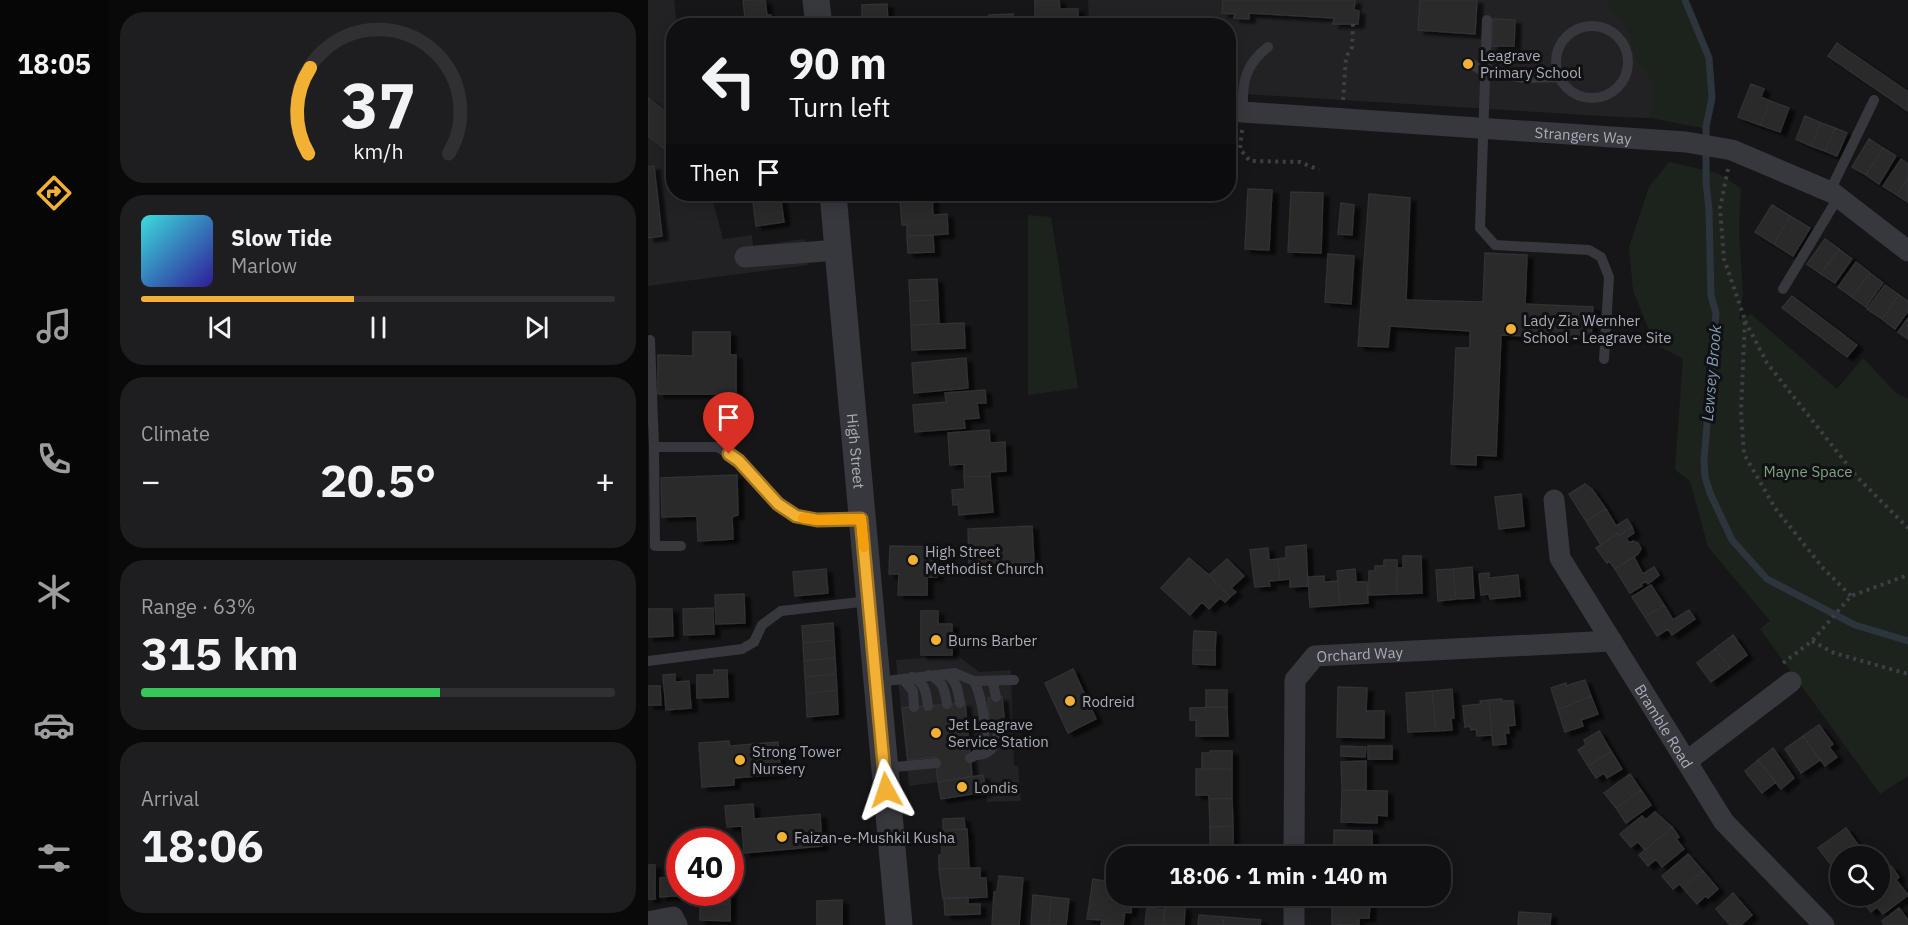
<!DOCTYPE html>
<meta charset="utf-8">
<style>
:root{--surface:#101012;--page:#1e1e20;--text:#f1f3f6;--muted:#9c9d9f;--line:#303032;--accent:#f2b134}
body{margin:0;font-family:"IBM Plex Sans",sans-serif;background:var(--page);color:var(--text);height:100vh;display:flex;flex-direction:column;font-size:22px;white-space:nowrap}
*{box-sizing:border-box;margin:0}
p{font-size:20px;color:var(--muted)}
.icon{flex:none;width:33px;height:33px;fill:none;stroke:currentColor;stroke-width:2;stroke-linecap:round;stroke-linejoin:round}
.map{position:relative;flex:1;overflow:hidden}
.panel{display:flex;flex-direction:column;gap:12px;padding:12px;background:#09090a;width:540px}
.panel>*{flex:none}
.guide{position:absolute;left:18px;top:18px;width:570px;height:183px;border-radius:24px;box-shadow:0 3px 15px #0003,0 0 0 2px var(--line);background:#101012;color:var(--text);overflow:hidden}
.controls{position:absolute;left:1182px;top:846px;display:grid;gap:12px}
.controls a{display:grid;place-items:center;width:60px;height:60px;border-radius:50%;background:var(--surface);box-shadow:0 3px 15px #0003,0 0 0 2px var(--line);font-size:30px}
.speed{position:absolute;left:18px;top:828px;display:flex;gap:12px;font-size:30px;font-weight:700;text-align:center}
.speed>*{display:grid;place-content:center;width:78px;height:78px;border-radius:50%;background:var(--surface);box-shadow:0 3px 15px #0003,0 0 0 2px var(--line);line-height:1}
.speed .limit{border:9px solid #d22;background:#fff;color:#111}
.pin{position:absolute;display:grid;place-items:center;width:51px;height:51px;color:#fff;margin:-62px -26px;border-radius:50% 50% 50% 0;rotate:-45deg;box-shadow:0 0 6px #0007}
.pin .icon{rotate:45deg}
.me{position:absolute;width:66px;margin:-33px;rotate:355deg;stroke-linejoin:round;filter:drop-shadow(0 0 4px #0008)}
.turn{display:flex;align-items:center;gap:21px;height:126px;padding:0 24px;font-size:27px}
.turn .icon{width:78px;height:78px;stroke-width:2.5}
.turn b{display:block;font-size:42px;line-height:51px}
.then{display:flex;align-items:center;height:57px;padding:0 24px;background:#0003;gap:12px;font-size:22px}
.big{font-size:45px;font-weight:800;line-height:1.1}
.panel .tile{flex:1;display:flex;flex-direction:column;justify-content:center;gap:9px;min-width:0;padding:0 21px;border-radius:24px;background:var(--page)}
.panel .dial{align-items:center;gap:0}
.dial svg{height:156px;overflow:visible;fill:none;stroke:var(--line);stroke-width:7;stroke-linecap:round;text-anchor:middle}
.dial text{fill:var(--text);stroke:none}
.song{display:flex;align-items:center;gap:18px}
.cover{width:72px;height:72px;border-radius:9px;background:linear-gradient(135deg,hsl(180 70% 55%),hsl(250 70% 35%))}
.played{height:6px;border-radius:3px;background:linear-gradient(90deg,var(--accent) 45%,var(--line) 45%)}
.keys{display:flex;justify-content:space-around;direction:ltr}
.heat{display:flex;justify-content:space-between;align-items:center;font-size:33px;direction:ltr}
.charge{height:9px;border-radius:4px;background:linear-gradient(90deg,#34c759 63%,var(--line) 0)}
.trip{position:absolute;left:458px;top:846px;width:345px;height:60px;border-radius:24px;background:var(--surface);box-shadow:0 3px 15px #0003,0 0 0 2px var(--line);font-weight:800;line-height:60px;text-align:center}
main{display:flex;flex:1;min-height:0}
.dock{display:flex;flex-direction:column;width:108px;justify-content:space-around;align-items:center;background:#060607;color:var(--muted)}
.dock .icon{width:42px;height:42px}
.dock .current{color:var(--accent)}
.dock b{font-size:27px;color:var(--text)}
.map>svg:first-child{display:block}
.built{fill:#222225}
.green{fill:#1c231d}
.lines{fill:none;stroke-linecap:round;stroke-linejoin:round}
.stream{stroke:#2c353c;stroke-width:7}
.building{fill:#29292c;stroke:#303034;stroke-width:1.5;filter:url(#shadow)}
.path{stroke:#3d3f44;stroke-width:4;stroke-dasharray:3 4.5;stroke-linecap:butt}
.service{stroke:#37383d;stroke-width:10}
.minor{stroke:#37383d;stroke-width:21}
.tertiary{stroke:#37383d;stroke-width:27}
.route-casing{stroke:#9d7322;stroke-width:15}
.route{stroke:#f2b134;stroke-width:10}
.slow{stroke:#f59e0b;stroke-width:10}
.poi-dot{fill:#f2b134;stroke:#111113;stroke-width:2}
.labels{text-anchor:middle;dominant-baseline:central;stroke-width:6;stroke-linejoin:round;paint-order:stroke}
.poi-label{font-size:15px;fill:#a8adb8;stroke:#111113;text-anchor:start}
.street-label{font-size:15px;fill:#a8adb8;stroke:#111113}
.park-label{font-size:15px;fill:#7fa381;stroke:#111113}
.water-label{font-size:16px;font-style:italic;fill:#7f9bb3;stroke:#111113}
</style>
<main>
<nav class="dock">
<b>18:05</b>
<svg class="icon current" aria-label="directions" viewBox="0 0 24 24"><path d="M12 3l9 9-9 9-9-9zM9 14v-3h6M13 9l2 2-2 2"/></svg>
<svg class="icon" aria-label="music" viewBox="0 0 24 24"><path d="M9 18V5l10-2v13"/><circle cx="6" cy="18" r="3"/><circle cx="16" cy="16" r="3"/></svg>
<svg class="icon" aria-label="phone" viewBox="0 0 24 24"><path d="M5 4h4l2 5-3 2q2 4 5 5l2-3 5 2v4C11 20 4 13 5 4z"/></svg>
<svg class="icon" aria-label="climate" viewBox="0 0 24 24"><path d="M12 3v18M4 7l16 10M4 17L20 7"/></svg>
<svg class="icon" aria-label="car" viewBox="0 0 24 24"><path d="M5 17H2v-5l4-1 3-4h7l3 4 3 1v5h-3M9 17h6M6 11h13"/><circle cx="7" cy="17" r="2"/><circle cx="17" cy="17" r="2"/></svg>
<svg class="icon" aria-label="filters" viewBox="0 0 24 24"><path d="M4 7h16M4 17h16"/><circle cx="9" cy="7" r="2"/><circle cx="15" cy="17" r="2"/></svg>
</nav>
<section class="panel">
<div class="tile dial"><svg viewBox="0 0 100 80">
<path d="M14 69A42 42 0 1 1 86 69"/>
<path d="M14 69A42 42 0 0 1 15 25" stroke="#f2b134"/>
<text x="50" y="56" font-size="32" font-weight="700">37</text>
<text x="50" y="72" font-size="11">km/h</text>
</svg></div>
<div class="tile">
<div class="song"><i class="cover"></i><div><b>Slow Tide</b><p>Marlow</p></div></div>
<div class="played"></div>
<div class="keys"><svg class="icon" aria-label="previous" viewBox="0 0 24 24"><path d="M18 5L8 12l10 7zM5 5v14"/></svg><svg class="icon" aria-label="pause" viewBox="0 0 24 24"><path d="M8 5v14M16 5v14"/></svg><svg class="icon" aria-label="next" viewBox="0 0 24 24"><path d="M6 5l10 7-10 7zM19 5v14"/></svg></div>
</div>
<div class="tile"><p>Climate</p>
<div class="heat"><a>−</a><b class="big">20.5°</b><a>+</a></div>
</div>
<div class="tile"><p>Range · 63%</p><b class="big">315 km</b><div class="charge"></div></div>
<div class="tile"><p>Arrival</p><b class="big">18:06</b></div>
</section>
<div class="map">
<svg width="1260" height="925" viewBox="0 0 1260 925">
<defs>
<filter id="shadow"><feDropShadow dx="6" dy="4" stdDeviation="1.5" flood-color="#0009"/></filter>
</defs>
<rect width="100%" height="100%" fill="#161618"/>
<!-- built -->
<path class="built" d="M0,0H26L29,25L26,26V194H63L75,239L104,235L105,246L157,239L160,265L0,286Z
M440,0H1033L1057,55L1060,72L1061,100L1055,128L1003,118L971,117L581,93L580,26L441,25Z
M310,656L331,672L363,670L366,765L370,766L373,801L339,802L338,792L293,799L290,782L261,786L248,660Z"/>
<!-- green -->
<path class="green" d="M958,0H1033C1058,49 1066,73 1055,128L1003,118L1005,82L988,59L981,33Z
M1021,162L1069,173L1093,188L1091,230L1095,293L1091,320L1103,314L1189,389L1215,358L1248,393L1260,399V776L1232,794L1112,629L1122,621L1060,547L1042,481L1027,470L1035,359L1007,344L985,291L981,247L1001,187Z
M380,215L403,217L430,388L380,395Z"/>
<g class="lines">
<!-- stream -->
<path class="stream" d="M1037,0L1061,58L1064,98L1058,127V182L1061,210L1063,296L1068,313L1056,461L1057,477L1062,493L1084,540L1119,579L1207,625L1260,641"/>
</g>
<!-- building -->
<path class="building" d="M95,0H117L119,15H123L124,26H98Z
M387,0H411L412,9H430V26H387Z
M575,0H707L706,10L711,11L710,24H685L686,18L601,13V19L586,18L587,14L574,13Z
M772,0H829L827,34L770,30Z
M239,4L240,26H214V5Z
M365,14L366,26H341V15Z
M845,19L867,20L866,46H844Z
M1189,43L1260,92V111L1180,56Z
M1103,84L1116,89L1113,97L1122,101L1112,125L1090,117Z
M0,98L26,118V135L15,148L0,136Z
M1122,101L1141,108L1132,132L1112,125Z
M1157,116L1173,123L1163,146L1148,139Z
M1173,123L1187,128L1177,151L1163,146Z
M1187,128L1199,133L1189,156L1177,151Z
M1221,139L1235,148L1218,175L1204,167Z
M1235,148L1248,156L1231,184L1218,175Z
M1253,159L1260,164V178L1249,195L1235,186Z
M6,166L14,236L0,238V167Z
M1260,178V202L1249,195Z
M600,189L624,190L621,250L597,249Z
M643,192L675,193L673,253L640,252Z
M104,194H132L136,222L108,226Z
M721,194L762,198L758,300L835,302L837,253L879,255L877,304L945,307L943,339L853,335L848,456L828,455V465L803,464L808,348H822V331L742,326L740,347L710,346Z
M284,197L285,215L299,214L300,234L259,236V225H254L252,198Z
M693,203L706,205L704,235L690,234Z
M1124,205L1142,216L1126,244L1107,232Z
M1142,216L1162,228L1145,256L1126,244Z
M285,235L286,252L260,253L259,236Z
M1177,239L1191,249L1173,274L1159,264Z
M1191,249L1204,259L1187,283L1173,274Z
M680,254L706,256L703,304L677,302Z
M1208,262L1222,273L1204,297L1190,287Z
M1222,273L1235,283L1218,307L1204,297Z
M289,279L290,300L262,301L261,280Z
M1237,285L1251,295L1234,319L1219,309Z
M1251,295L1260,301V311L1247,329L1234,319Z
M1144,296L1209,345L1199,357L1134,308Z
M290,300L291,324L263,325L262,301Z
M1260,318V339L1250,332Z
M316,323L317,348L264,350L263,325Z
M45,332H82V355H88V394H10V355L45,356Z
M318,358L320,388L266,393L264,363Z
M337,390L338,403H329L331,418L316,419L317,428L267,432L265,405L298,402L297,393Z
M341,430L342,443L357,442L358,471L342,472V476L316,477V464L302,465L300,433Z
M89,475L90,515L84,517L85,539L50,541L49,516L14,517L13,478Z
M342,476L345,512L311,515L310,504L305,505L304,490L317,489L316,477Z
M937,484L944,489L958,509L938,521L921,494Z
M873,494L876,526L851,529L847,497Z
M958,509L968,526L979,519L984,527L971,536L970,533L953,545L938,521Z
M384,526L386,562L321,565L320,529Z
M984,527L986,533L978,538L981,543L985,541L990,543L993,549L990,554L967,569L961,561L959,563L948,548L970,533L971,536Z
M658,545L660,586L642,587V579L632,580L630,559L638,558V547Z
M242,546L290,547L289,577H279V595H250L251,574H241Z
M620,548L621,560L630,559L632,580L621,581L622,586L607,587L602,550Z
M755,556H773L774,593L749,594V568H755Z
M986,557L995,574L1006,567L1011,575L1000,584L998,581L993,584L994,586L982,593L967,569Z
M541,558L561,575L582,597L577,602L572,598L561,609L554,602L542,615L513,588Z
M579,559L596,576L583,588L588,592L582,597L561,575Z
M736,560H749V594L721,595V571H727V566H736Z
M824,567L826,598L808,599L805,569Z
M178,569L180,593L147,596L145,572Z
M707,569L708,582H719L720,603L692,605L689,571Z
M805,569L808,599L790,601L788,570Z
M841,573V578L870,575L872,596L842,599L841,594L833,595L831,574Z
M676,576V582L690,581L692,605L662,607L660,577Z
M1003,585L1016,605L997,617L984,597Z
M96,594L97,623L68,624L67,595Z
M1016,605L1025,620L1041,610L1047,619L1024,635L1020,629L1009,636L997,617Z
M65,608L66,634L36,635L35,609Z
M0,609H24L25,636L0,637Z
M273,611H290V624H304V655H273Z
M185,623L186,640L155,643L154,626Z
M546,631L568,632L567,650H545Z
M1085,635L1099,655L1082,668L1067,649Z
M186,640L187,658L156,661L155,643Z
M1067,649L1082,668L1063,682L1049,663Z
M545,650H567V665L545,664Z
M187,658L188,674L157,677L156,661Z
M425,669L448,719L420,733L397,683Z
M66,670H79L80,697L49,698V675H66Z
M27,674V682L41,681L43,708L18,710L15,675Z
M188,674L189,690L158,694L157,677Z
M937,680L943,696L910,710L903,688L918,683V686Z
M0,686H12L13,705H0Z
M690,687L719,688L718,711H736V738L689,737Z
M804,689L806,718H803L804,730L788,731L784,691Z
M189,690L190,714L159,717L158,694Z
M558,690H579V707H558Z
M784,691L788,731L760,732L758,693Z
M943,696L950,714L933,720L935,726L917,732L910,710Z
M354,697L357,727L342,729L340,698Z
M854,699V701H865L867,725L860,726L861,733H857L858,744L845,745L841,700Z
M841,700L844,735L829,736L828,729L823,730L822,726L817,727L815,706L833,704L832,701Z
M317,703L324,776L290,782L287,757L260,760L254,708Z
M579,707L580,736H548V720H542V708Z
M1171,725L1185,744L1181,747L1189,757L1177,766L1155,736Z
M951,731L963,751L940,766L930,750L938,745L936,740Z
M1155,736L1172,760L1153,773L1137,749Z
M81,741L82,746L130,742L133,774L86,778V785L54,787L51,743Z
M693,746L718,747L717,757L693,756Z
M720,746H744V759H720Z
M1125,748L1146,778L1133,789L1110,760Z
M562,751H584V769H554V753H562Z
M963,751L974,769L959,778L956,773L948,778L940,766Z
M1110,760L1128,782L1114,793L1097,771Z
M718,761V790H694L693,762Z
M548,769H584V798L561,799V795H548Z
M982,774L993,790L968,808L956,793Z
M335,775L338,792L293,799L290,782Z
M694,790L739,791V816L729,815V823L693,822Z
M993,790L1003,805L978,823L968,808Z
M584,798L585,826L562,827L561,799Z
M105,804L106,819L172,814L174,846L96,853L94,826L79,827L77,806Z
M1007,812L1024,827L997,850L990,842L983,847L972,834L994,816L998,820Z
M316,818L317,829L295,830V819Z
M585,826V845H562V827Z
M1024,827L1031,837L1028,839L1036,849L1014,867L1008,859L1000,866L991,855Z
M1198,828L1211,846L1198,856H1192V860L1184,866L1170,848Z
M319,829L321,868L291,869V855L294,854L293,830Z
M686,830L724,831V850L686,849Z
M686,849L724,850L723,856H685Z
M1207,850L1210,855L1217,850L1222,856H1198Z
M1040,854L1055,871L1035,888L1032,884L1025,889L1014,876Z
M1192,860V873L1189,875L1184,866Z
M0,865H7V899H0Z
M1243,866L1251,877L1248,880L1260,895L1235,914L1229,907L1223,912L1210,896H1232V875Z
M321,868H332V878H338L339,897L295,899L291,869Z
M1055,871L1070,889L1060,898L1057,896L1049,904L1035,888Z
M351,876L375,878L371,925H344L346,892H349Z
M23,877H32V896H24Z
M23,877L24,896L12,897V878Z
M445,879L463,882L460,899L484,902L483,913L477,912L475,925H453L454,920L439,919Z
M83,884L82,904H52L51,892H82Z
M1085,893L1104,915L1093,925H1082L1068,909Z
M385,895L403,897L401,925H383Z
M684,896H722V903H684Z
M320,897V904H332V914L297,915L296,898Z
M403,897L421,899L418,925H401Z
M194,900V925H169V901Z
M684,903H722L721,918H711V925L684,924Z
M52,904H82V921L52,920Z
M517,905L537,907L536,925H515Z
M499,908L517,910L515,925H497Z
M1251,908L1260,920V925H1236L1234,921Z
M871,912L903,914L902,925H870Z
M551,915L576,917L575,925H550Z
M576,917L613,920L612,925H575Z"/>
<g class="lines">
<!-- path -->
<path class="path" d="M695,100L698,57L704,47L705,24
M594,130L592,149L602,161L652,162L671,170
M1080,169L1072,208L1076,259L1097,320L1093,411L1096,454L1127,508L1175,568L1203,596
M1097,321L1119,363L1209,477L1260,528
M1164,641L1186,653L1260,674
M1135,663L1164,641L1203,596L1260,575"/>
<!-- service -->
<path class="service" d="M839,20L832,228L847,245L941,250L953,257L961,277L956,359
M908 62a36 36 0 1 1 72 0a36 36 0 1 1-72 0Z
M821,62L836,72L877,78L911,77
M595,112C594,84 596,65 620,47
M1182,191L1226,100
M1135,289L1191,196
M2,340L6,447H70L91,461L130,504L148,516L169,520L213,519
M6,447L7,546H33
M0,661L94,649L106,642L114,625L133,611L221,601
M298,674C309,681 310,690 312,703
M281,675C295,680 297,691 299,704
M264,677C278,683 278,693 280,706
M255,679L265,691L266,707
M326,681L366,680
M341,681L345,683L348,697
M229,682L307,673L326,681C335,699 346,750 322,758
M330,755C345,754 350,742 350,728
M237,768L288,763"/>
<!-- minor -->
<g class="minor">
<path id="s1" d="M580,111L1038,142L1084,150L1185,193L1260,251"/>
<path d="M97,257L190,250"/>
<path id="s2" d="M906,500L912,558L1076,822L1176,925"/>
<path d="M1039,761L1143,682"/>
<path id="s3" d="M646,856L647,680L667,656L964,641"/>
<path d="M0,922L25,917L29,925"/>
<path d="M646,925V896"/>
</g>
<!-- tertiary -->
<g class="tertiary">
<path d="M168,0L171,26"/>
<path id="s4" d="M185,194L251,925"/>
</g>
</g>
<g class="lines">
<!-- route casing -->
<g class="route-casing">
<path id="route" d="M81,454L91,461L130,504L148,516L169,520L213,519L238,790"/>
</g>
<!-- route -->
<use href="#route" class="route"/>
<!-- slow -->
<path class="slow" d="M155,518L169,520L213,519L216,547"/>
</g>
<!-- markers -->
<g class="poi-dot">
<circle cx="820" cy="64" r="6"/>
<circle cx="863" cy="329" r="6"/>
<circle cx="265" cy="560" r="6"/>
<circle cx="288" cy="640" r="6"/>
<circle cx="422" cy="701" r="6"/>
<circle cx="288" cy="733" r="6"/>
<circle cx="92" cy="760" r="6"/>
<circle cx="314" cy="787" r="6"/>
<circle cx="134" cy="837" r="6"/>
</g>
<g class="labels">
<!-- poi labels -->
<g class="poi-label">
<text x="832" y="55">Leagrave<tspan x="832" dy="17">Primary School</tspan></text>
<text x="875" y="320">Lady Zia Wernher<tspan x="875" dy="17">School - Leagrave Site</tspan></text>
<text x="277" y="551">High Street<tspan x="277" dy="17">Methodist Church</tspan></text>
<text x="300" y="640">Burns Barber</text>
<text x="434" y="701">Rodreid</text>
<text x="300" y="724">Jet Leagrave<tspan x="300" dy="17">Service Station</tspan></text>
<text x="104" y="751">Strong Tower<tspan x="104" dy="17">Nursery</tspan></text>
<text x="326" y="787">Londis</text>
<text x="146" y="837">Faizan-e-Mushkil Kusha</text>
</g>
<!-- street labels -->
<g class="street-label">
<text stroke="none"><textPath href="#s1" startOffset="356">Strangers Way</textPath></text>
<text stroke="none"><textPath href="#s4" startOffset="258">High Street</textPath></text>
<text stroke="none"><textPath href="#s3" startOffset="252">Orchard Way</textPath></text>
<text stroke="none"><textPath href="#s2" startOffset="256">Bramble Road</textPath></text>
</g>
<!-- park labels -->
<g class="park-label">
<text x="1160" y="471">Mayne Space</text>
</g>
<!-- water labels -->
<g class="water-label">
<text transform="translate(1063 373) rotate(-85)">Lewsey Brook</text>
</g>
</g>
</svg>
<div class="controls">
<a><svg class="icon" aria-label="search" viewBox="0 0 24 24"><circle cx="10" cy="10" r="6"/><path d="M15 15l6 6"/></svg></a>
</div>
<div class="speed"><div class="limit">40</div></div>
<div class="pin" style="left:81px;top:454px;background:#d93025"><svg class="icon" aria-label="arrive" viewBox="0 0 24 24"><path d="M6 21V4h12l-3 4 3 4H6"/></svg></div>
<svg class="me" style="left:238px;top:790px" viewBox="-20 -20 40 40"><path d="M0-17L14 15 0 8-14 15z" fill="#f2b134" stroke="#fff" stroke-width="4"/></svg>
<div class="trip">18:06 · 1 min · 140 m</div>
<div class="guide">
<div class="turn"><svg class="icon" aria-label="left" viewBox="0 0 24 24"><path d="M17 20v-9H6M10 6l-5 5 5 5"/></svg><div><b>90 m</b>Turn left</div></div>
<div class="then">Then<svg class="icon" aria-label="arrive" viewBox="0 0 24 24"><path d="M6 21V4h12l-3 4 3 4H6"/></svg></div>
</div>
</div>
</main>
